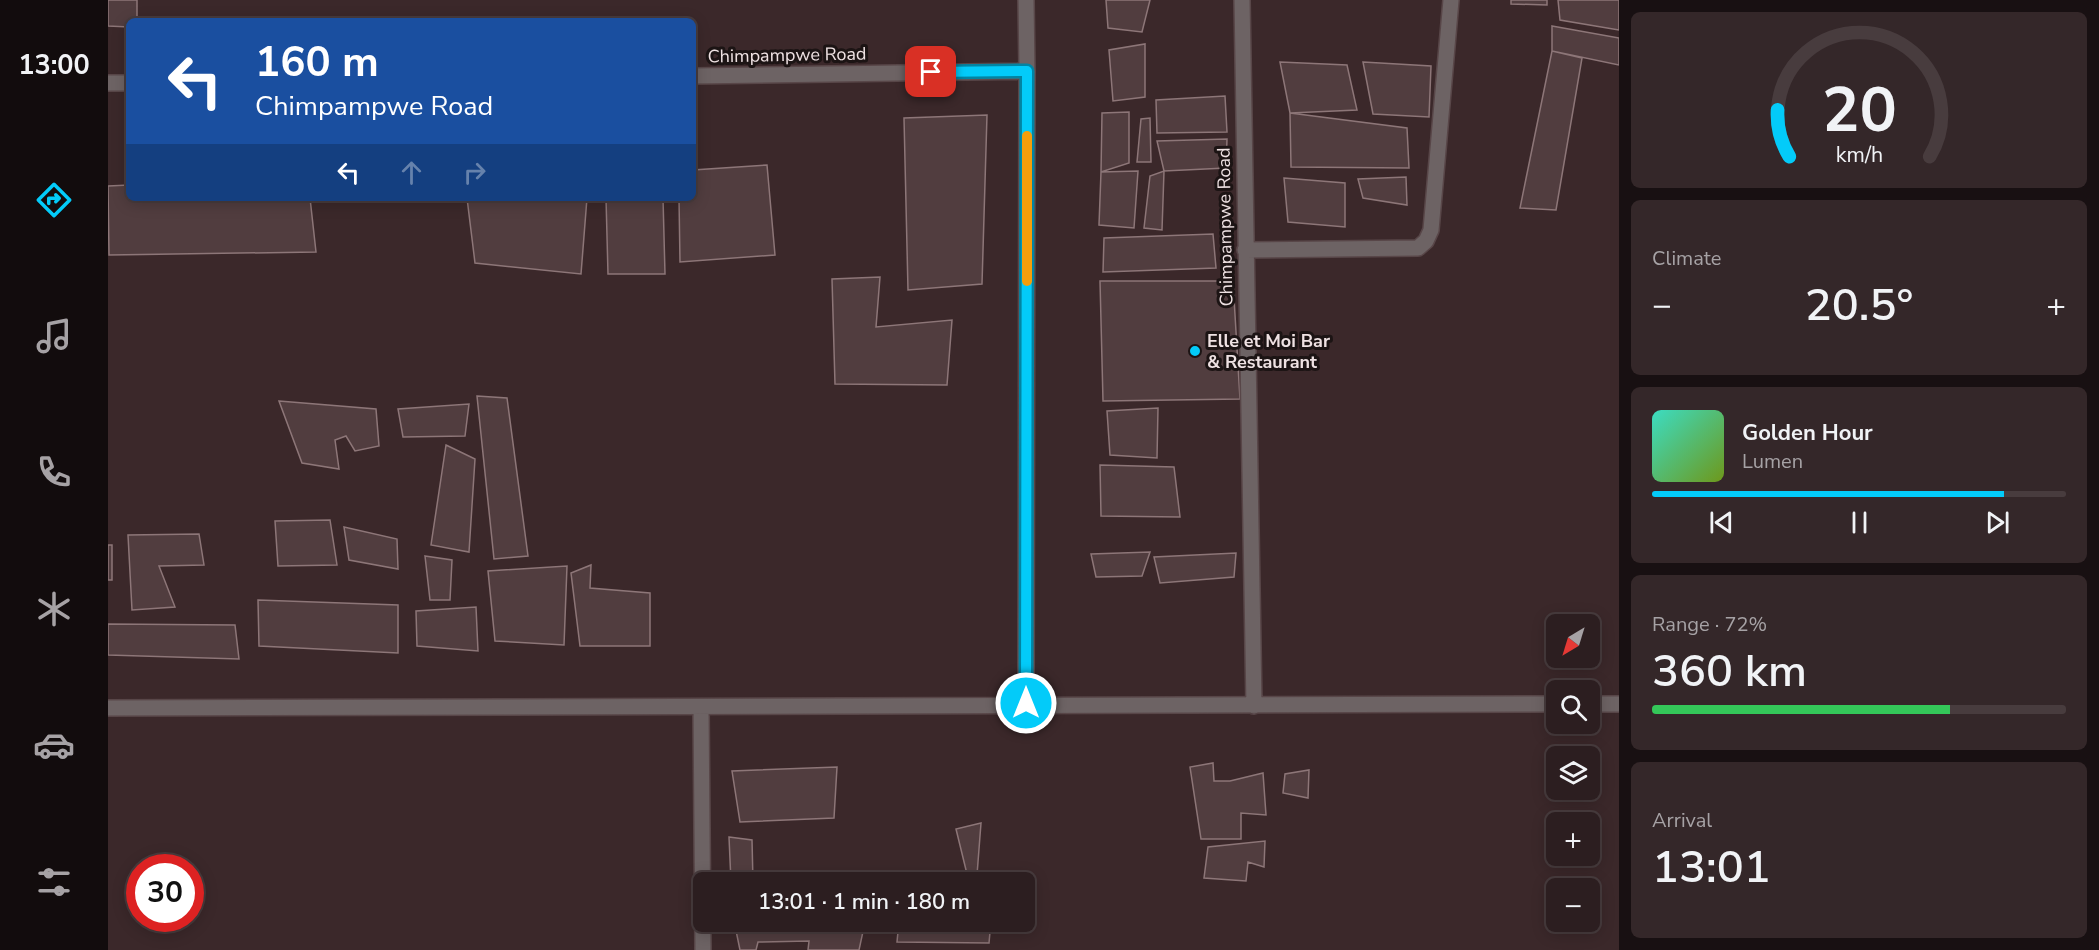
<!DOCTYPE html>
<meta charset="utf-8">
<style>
:root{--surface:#2c1e20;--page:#342729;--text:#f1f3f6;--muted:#a6a2a5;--line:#483c3e;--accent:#03cbf9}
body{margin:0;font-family:"Nunito Sans",sans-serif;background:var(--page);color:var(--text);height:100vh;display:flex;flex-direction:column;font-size:22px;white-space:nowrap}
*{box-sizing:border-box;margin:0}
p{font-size:20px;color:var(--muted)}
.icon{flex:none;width:33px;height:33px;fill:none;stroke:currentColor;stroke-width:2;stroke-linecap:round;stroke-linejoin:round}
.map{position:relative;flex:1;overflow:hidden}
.details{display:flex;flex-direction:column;gap:12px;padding:12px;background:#181012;width:480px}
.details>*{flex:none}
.top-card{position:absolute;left:18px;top:18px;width:570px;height:183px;border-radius:9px;box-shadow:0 3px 15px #0003,0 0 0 2px var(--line);background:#1a4fa0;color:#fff;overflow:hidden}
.needle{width:39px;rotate:218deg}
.controls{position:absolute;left:1438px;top:614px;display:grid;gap:12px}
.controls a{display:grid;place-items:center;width:54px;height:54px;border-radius:9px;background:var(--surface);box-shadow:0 3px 15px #0003,0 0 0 2px var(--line);font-size:30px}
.speed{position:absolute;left:18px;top:854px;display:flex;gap:12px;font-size:30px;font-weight:700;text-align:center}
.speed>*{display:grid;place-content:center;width:78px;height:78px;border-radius:50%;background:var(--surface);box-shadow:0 3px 15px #0003,0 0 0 2px var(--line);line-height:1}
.speed .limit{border:9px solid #d22;background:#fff;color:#111}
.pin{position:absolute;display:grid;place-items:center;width:51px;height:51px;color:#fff;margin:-26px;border-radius:12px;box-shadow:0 3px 9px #0006}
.me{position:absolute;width:66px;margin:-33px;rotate:0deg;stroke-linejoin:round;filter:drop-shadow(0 0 4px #0008)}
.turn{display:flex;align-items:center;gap:21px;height:126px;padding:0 30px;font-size:27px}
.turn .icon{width:78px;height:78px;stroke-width:2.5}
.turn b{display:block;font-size:42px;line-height:51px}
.lanes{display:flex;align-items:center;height:57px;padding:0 30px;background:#0003;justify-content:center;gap:30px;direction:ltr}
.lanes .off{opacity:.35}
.big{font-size:45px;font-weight:600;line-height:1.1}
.details .widget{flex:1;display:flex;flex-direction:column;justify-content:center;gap:9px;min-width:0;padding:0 21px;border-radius:9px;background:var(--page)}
.details .dial{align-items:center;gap:0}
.dial svg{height:156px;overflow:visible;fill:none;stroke:var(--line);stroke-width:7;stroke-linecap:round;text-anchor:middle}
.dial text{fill:var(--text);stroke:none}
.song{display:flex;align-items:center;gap:18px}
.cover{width:72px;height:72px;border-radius:9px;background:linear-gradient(135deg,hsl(170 70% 55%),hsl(80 70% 35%))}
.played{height:6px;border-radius:3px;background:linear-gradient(90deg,var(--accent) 85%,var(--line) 85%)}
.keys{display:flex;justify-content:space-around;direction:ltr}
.heat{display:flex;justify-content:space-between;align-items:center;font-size:33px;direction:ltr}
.charge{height:9px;border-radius:4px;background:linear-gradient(90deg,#34c759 72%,var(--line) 0)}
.trip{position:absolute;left:585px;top:872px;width:342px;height:60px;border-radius:9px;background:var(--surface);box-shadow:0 3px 15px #0003,0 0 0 2px var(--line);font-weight:600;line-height:60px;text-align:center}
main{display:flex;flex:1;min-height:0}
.tab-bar{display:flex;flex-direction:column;width:108px;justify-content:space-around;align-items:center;background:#120c0d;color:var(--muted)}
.tab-bar .icon{width:42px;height:42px}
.tab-bar .active{color:var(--accent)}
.tab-bar b{font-size:27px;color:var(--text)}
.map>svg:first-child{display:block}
.building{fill:#513d3f;stroke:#8d7678;stroke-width:1.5}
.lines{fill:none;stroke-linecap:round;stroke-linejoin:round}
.minor-casing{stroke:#584648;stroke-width:18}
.minor{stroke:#6d6364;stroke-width:15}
.route-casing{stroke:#0284a2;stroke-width:15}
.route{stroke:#03cbf9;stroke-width:10}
.slow{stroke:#f59e0b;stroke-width:10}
.poi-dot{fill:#03cbf9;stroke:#1c1414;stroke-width:2}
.labels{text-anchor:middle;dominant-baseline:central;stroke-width:6;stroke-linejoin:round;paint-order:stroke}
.street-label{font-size:18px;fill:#efe2e3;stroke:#1c1414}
.poi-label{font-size:18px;font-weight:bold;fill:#efe2e3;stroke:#1c1414;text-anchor:start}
</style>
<main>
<nav class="tab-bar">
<b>13:00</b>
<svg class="icon active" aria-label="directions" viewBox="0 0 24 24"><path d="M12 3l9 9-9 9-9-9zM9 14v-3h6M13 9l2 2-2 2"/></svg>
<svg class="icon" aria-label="music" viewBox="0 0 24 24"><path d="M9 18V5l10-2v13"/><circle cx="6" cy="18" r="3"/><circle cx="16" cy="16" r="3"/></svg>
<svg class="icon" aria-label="phone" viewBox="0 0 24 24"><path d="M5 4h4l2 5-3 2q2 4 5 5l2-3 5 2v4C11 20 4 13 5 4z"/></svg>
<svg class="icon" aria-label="climate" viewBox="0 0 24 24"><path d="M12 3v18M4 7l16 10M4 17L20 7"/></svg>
<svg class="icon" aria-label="car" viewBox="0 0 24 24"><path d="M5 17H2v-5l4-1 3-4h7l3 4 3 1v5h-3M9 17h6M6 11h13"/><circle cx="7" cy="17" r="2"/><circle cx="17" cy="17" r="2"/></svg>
<svg class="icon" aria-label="filters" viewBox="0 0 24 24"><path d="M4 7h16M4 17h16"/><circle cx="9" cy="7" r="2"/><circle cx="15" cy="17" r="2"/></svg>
</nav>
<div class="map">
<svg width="1511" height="950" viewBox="0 0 1511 950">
<rect width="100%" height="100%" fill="#3b282a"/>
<!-- building -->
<path class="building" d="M0,0H29V21H21V27L0,26Z
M998,0H1042L1034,32L1000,28Z
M1403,0H1439V5L1403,4Z
M1450,0H1511V30L1452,20Z
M1444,26L1511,38V65L1444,51Z
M1037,44V97L1005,101L1001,50Z
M1444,51L1474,58L1448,210L1412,208Z
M1172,62L1239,65L1249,110L1182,113Z
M1255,62L1323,66L1321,117L1265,114Z
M1117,96L1119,132L1049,133L1048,100Z
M1021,112V163L993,172L994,113Z
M1182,113L1299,128L1301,168L1183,167Z
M879,115L874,284L800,290L796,118Z
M1042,118L1043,162H1029L1033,119Z
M1119,139L1118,168L1056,171L1049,141Z
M659,165L667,255L572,262L571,198H585V170Z
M1030,171L1026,228L991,225L993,172Z
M1056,171L1054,230L1036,228L1042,176Z
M1298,177L1299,205L1255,198L1250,179Z
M1176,178L1237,183V227L1180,222Z
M21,185V198H202L208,252L1,255L0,186Z
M359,198H479L473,274L367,263Z
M498,198H555L557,274H500Z
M1105,234L1108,268L995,272L996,238Z
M772,277L768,327L844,320L839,385L727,384L724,279Z
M992,281H1125L1132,399L995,401Z
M369,396L399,398L420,556L386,559Z
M171,401L268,409L271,446L247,451L238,436L227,440L231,469L194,463Z
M361,404L357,436L295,437L290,409Z
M1050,408L1049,458L1002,455L999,411Z
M338,445L367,459L361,552L323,545Z
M992,465L1066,467L1072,517L993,516Z
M222,520L229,565L170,566L167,521Z
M236,527L289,539L290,569L241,560Z
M91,534L96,565L51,566L67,607L24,610L20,535Z
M0,545H4V580H0Z
M1042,552L1034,576L988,577L983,554Z
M1128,553L1126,577L1052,583L1046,557Z
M317,556L344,560L342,600H322Z
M483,565L482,588L542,593V646H472L463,573Z
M459,566L456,645L387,641L380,571Z
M150,600L290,605V653L151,646Z
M368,607L370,651L309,646L308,611Z
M0,624L127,625L131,659L0,655Z
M1105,763L1106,781H1122L1155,773L1158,815L1133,813V839H1093L1082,767Z
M729,767L726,818L632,822L624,771Z
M1201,770L1200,798L1175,793L1177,774Z
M873,823L869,875L859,874L848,829Z
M621,837L644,840L645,882H623Z
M1157,841L1156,867L1140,862L1138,881L1096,878L1100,847Z
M626,921H712L756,927L751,950H700L701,941L650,942L648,950H632Z
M791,921H883L881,943L789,942Z"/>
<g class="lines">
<!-- minor casing -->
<g class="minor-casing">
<path id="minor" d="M1134,0L1146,706
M585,76L919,71L918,0
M0,83H21
M1137,250L1310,248L1318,241L1323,230L1343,0
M918,703L919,71
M1482,704H1511
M593,707L595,950
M0,708L1449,704"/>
</g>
<!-- minor -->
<use href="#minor" class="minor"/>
</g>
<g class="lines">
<!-- route casing -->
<g class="route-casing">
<path id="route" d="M823,72L919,71L918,703"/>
</g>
<!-- route -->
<use href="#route" class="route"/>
<!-- slow -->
<path class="slow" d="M919,136V281"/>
</g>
<!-- markers -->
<circle class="poi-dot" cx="1087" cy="351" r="6"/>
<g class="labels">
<!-- street labels -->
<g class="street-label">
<text transform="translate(679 55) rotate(-1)">Chimpampwe Road</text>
<text transform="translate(1117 227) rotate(-91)">Chimpampwe Road</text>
</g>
<!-- poi labels -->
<g class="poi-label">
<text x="1099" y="341">Elle et Moi Bar<tspan x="1099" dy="21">&amp; Restaurant</tspan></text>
</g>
</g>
</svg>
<div class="controls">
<a><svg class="needle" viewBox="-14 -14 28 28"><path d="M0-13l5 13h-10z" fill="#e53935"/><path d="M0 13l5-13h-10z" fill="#a6a2a5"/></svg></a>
<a><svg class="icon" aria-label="search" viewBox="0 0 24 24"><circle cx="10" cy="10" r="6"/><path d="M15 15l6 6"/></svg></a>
<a><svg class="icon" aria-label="layers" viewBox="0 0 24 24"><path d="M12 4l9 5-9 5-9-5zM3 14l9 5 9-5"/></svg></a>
<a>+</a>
<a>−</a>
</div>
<div class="speed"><div class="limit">30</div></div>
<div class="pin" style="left:823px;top:72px;background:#d93025"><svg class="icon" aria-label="arrive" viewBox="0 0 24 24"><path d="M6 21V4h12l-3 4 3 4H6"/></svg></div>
<svg class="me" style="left:918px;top:703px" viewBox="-20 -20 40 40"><circle r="17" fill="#03cbf9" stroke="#fff" stroke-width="3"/><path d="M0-11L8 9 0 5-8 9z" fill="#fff"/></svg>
<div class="trip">13:01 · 1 min · 180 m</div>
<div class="top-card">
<div class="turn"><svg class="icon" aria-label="left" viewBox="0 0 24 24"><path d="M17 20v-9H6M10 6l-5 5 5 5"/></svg><div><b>160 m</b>Chimpampwe Road</div></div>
<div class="lanes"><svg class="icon" aria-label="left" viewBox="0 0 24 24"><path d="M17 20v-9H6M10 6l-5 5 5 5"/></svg><svg class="icon off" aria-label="ahead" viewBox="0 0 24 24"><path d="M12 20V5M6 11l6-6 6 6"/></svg><svg class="icon off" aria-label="right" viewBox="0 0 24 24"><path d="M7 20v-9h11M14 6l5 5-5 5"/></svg></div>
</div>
</div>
<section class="details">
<div class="widget dial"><svg viewBox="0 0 100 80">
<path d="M14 69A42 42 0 1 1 86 69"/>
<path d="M14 69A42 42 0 0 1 8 45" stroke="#03cbf9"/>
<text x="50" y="56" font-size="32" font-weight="700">20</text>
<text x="50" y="72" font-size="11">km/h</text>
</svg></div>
<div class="widget"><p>Climate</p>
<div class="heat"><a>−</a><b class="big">20.5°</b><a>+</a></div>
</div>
<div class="widget">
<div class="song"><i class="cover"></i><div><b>Golden Hour</b><p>Lumen</p></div></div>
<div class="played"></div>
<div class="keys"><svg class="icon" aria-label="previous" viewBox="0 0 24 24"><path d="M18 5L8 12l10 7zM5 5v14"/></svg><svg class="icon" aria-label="pause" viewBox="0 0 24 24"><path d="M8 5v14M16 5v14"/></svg><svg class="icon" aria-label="next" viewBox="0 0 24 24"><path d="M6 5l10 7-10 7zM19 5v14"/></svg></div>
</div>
<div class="widget"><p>Range · 72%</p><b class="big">360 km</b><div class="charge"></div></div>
<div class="widget"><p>Arrival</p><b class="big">13:01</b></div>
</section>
</main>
